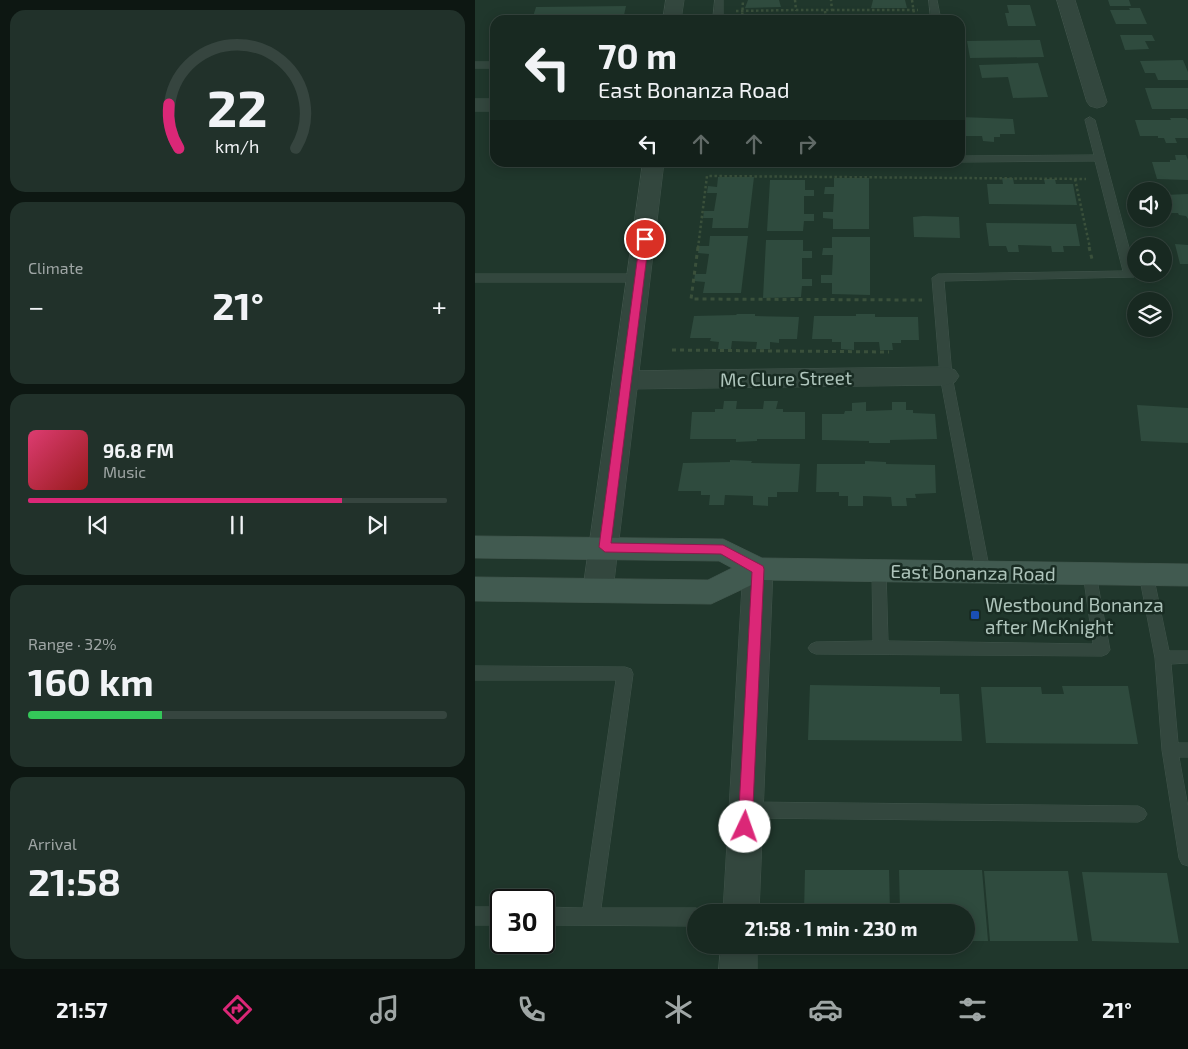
<!DOCTYPE html>
<meta charset="utf-8">
<style>
:root{--surface:#182921;--page:#21312a;--text:#f1f3f6;--muted:#9fa6a5;--line:#36453f;--accent:#db2777}
body{margin:0;font-family:"Exo 2",sans-serif;background:var(--page);color:var(--text);height:100vh;display:flex;flex-direction:column;font-size:19px;white-space:nowrap}
*{box-sizing:border-box;margin:0}
p{font-size:16px;color:var(--muted)}
.icon{flex:none;width:28px;height:28px;fill:none;stroke:currentColor;stroke-width:2;stroke-linecap:round;stroke-linejoin:round}
.map{position:relative;flex:1;overflow:hidden}
.sheet{display:flex;flex-direction:column;gap:10px;padding:10px;background:#0d1712;width:475px}
.sheet>*{flex:none}
.top-card{position:absolute;left:15px;top:15px;width:475px;height:152px;border-radius:15px;box-shadow:0 2px 12px #0003,0 0 0 1px var(--line);background:#182921;color:var(--text);overflow:hidden}
.fabs{position:absolute;left:652px;top:182px;display:grid;gap:10px}
.fabs a{display:grid;place-items:center;width:45px;height:45px;border-radius:50%;background:var(--surface);box-shadow:0 2px 12px #0003,0 0 0 1px var(--line);font-size:25px}
.speed{position:absolute;left:15px;top:889px;display:flex;gap:10px;font-size:25px;font-weight:700;text-align:center}
.speed>*{display:grid;place-content:center;width:65px;height:65px;border-radius:50%;background:var(--surface);box-shadow:0 2px 12px #0003,0 0 0 1px var(--line);line-height:1}
.speed .limit{border:2px solid #111;border-radius:8px;background:#fff;color:#111}
.pin{position:absolute;display:grid;place-items:center;width:42px;height:42px;color:#fff;margin:-21px;border:2px solid #fff;border-radius:50%;box-shadow:0 1px 5px #0007}
.me{position:absolute;width:55px;margin:-28px;rotate:3deg;stroke-linejoin:round;filter:drop-shadow(0 0 4px #0008)}
.turn{display:flex;align-items:center;gap:18px;height:105px;padding:0 25px;font-size:22px}
.turn .icon{width:65px;height:65px;stroke-width:2.5}
.turn b{display:block;font-size:35px;line-height:42px}
.lanes{display:flex;align-items:center;height:48px;padding:0 25px;background:#0003;justify-content:center;gap:25px;direction:ltr}
.lanes .off{opacity:.35}
.big{font-size:38px;font-weight:700;line-height:1.1}
.sheet .tile{flex:1;display:flex;flex-direction:column;justify-content:center;gap:8px;min-width:0;padding:0 18px;border-radius:15px;background:var(--page)}
.sheet .dial{align-items:center;gap:0}
.dial svg{height:130px;overflow:visible;fill:none;stroke:var(--line);stroke-width:7;stroke-linecap:round;text-anchor:middle}
.dial text{fill:var(--text);stroke:none}
.song{display:flex;align-items:center;gap:15px}
.cover{width:60px;height:60px;border-radius:8px;background:linear-gradient(135deg,hsl(340 70% 55%),hsl(0 70% 35%))}
.played{height:5px;border-radius:2px;background:linear-gradient(90deg,var(--accent) 75%,var(--line) 75%)}
.keys{display:flex;justify-content:space-around;direction:ltr}
.heat{display:flex;justify-content:space-between;align-items:center;font-size:28px;direction:ltr}
.charge{height:8px;border-radius:4px;background:linear-gradient(90deg,#34c759 32%,var(--line) 0)}
.trip{position:absolute;left:212px;top:904px;width:288px;height:50px;border-radius:25px;background:var(--surface);box-shadow:0 2px 12px #0003,0 0 0 1px var(--line);font-weight:700;line-height:50px;text-align:center}
.menu{display:flex;height:80px;justify-content:space-around;align-items:center;background:#0a100d;color:var(--muted)}
.menu .icon{width:35px;height:35px}
.menu .on{color:var(--accent)}
.menu b{font-size:22px;color:var(--text)}
main{display:flex;flex:1;min-height:0}
.map>svg:first-child{display:block}
.building{fill:#2f4b3e}
.lines{fill:none;stroke-linecap:round;stroke-linejoin:round}
.service-casing{stroke:#40544b;stroke-width:1}
.minor-casing{stroke:#40544b;stroke-width:1}
.tertiary-casing{stroke:#40544b;stroke-width:1}
.secondary-casing{stroke:#40544b;stroke-width:1}
.path-far1{stroke:#3a503b;stroke-width:2.5;stroke-dasharray:2.5 2.5;stroke-linecap:butt}
.path{stroke:#3a503b;stroke-width:3;stroke-dasharray:4 4;stroke-linecap:butt}
.service{fill:#33473e;fill-rule:evenodd}
.minor{fill:#33473e;fill-rule:evenodd}
.tertiary{fill:#33473e;fill-rule:evenodd}
.secondary{fill:#415a50;fill-rule:evenodd}
.route{fill:#db2777;stroke:#8e194d}
.transit-dot{fill:#1a4fb4;stroke:#192c23;stroke-width:2}
.labels{text-anchor:middle;dominant-baseline:central;stroke-width:5;stroke-linejoin:round;paint-order:stroke}
.street-label{font-size:19px;fill:#aec4bb;stroke:#192c23}
.poi-label{font-size:19px;fill:#aec4bb;stroke:#192c23;text-anchor:start}
</style>
<main>
<section class="sheet">
<div class="tile dial"><svg viewBox="0 0 100 80">
<path d="M14 69A42 42 0 1 1 86 69"/>
<path d="M14 69A42 42 0 0 1 8 42" stroke="#db2777"/>
<text x="50" y="56" font-size="32" font-weight="700">22</text>
<text x="50" y="72" font-size="11">km/h</text>
</svg></div>
<div class="tile"><p>Climate</p>
<div class="heat"><a>−</a><b class="big">21°</b><a>+</a></div>
</div>
<div class="tile">
<div class="song"><i class="cover"></i><div><b>96.8 FM</b><p>Music</p></div></div>
<div class="played"></div>
<div class="keys"><svg class="icon" aria-label="previous" viewBox="0 0 24 24"><path d="M18 5L8 12l10 7zM5 5v14"/></svg><svg class="icon" aria-label="pause" viewBox="0 0 24 24"><path d="M8 5v14M16 5v14"/></svg><svg class="icon" aria-label="next" viewBox="0 0 24 24"><path d="M6 5l10 7-10 7zM19 5v14"/></svg></div>
</div>
<div class="tile"><p>Range · 32%</p><b class="big">160 km</b><div class="charge"></div></div>
<div class="tile"><p>Arrival</p><b class="big">21:58</b></div>
</section>
<div class="map">
<svg width="713" height="969" viewBox="0 0 713 969">
<rect width="100%" height="100%" fill="#20372c"/>
<!-- building -->
<path class="building" d="M273,0H304L306,7L270,8Z
M398,0H430L432,8H396Z
M633,0H654L656,6H635Z
M532,5H555L561,26H533L530,13H534Z
M151,6L148,20H57L61,7Z
M654,8H665L672,24H641L635,10H655Z
M306,14V20H271V15Z
M433,14L434,20H400L397,15Z
M645,35H677L680,41H670L674,49L650,50Z
M565,40L569,57L495,58L492,41Z
M708,60L713,72V80H683L680,73H670L665,61Z
M563,63L573,97L538,98L533,77L507,78L504,65Z
M670,88H713V109H677Z
M486,117L538,119L540,134H525V137H519V142L508,141L507,136H487V141H485Z
M695,118H711L713,120V138H700L702,143H691L689,138H683V136H665L660,120H696Z
M700,155H711L713,160V180L682,179L677,162H695V160H701Z
M243,177H279L273,228H237L238,218H228L229,211H239L242,193H232L233,186L242,187Z
M359,178H394V229H358V219L348,218V212H358L359,194H349L350,187H359Z
M527,178H538L539,184H570L569,179H580L581,184H598L602,205L514,204L512,184H528Z
M295,180H330V190H339V196H329V214H339V221H329L328,231H292Z
M713,194V219L711,216L704,215L703,213H689V195Z
M448,216L484,217L485,238L439,237L438,217Z
M511,223L601,224L605,246H588L589,252H577L576,246L543,245L544,252H533L531,246H514Z
M235,236H273L266,293H228L230,282L219,281L220,274H231L234,254L223,253L224,246H234Z
M357,237H395V295L357,294V283H346V275H357L358,255H347L348,248H357Z
M291,240H328V251H337V258H327V279H337V286H327L326,297L288,298Z
M700,244L713,245V264H705Z
M262,314H280V316L324,317L322,339H304V343L295,342V349H281L282,342L257,341L256,349H243L244,342L235,341L236,338H215L219,316L261,315Z
M381,314H400V317H443L444,340H426V343H417L418,350H405L404,342H379V350L366,349V342H357V339H337L339,316H381Z
M249,401H262L261,409H288L289,401H303L301,409H308V412H330V439H282V441L261,442V439H215L217,412H240V409H248Z
M391,402V411L417,410V402H431V410H438V413L460,414L462,439L415,440V443H394V441L347,440V414H369L370,411H377V403Z
M662,405L713,408V443L666,441Z
M255,460L277,461L276,463L325,464L323,492H302V497H293V506L278,505V496L250,495L249,505H234L235,495H226V491H203L208,463L255,462Z
M390,461L411,462V464L460,465L461,493L440,494L441,498H431L432,506H417L416,497L388,496V506H373V496H364V492H341L342,464H390Z
M335,685L465,687V694H484L487,741L333,740Z
M587,686H653L663,744L511,743L506,687H566L567,694H589Z
M330,870H414L415,912H329Z
M424,870H507L513,941H491V912H425Z
M509,871H593L603,941H515Z
M607,872L692,873L704,943L617,941Z"/>
<g class="lines">
<!-- service casing -->
<g class="service-casing">
<path id="service" d="M240,0H248V20H238Z
M454,0H462L466,20H456Z
M0,62H20V68H0Z
M615,117L620,120L661,274L659,277L469,281L477,376L515,572L513,576L508,578L503,576L501,572L465,376L457,278L463,274L648,271L620,161L485,162V156L619,155L610,120Z
M0,274H165L171,278L165,282H0Z
M404,565L409,567L411,571L413,641L618,644L608,573L610,569L615,567L620,569L635,650L632,654L627,656L341,654L336,652L333,648L336,644L341,642L398,641L397,571L399,567Z
M671,568L676,570L678,574L694,651H713V663L696,664L703,743H713V757H704L713,807V866L707,864L704,858L687,750L680,658L664,574L666,570Z
M0,666L150,667L156,669L158,674L126,908H221L228,912H221V926L69,925V907L108,908L141,680H0Z
M271,802L663,806L669,809L672,814L669,819L663,822L271,818L265,815L262,810L265,805Z
M0,907H26V925H0Z"/>
</g>
<!-- minor casing -->
<g class="minor-casing">
<path id="minor" d="M582,0H600L632,102L629,106L622,108L615,106L612,102Z
M0,99H20V111H0Z
M471,367L480,370L484,376L480,382L471,385L152,389L143,386L139,380L143,374L152,371Z
M283,558L293,561L298,569L284,912H248L268,569L273,561Z
M246,945H282V969H244Z"/>
</g>
<!-- tertiary casing -->
<g class="tertiary-casing">
<path id="tertiary" d="M191,0H209L206,20H188Z
M168,162H189L138,590L133,598L123,602L113,598L108,590Z"/>
</g>
<!-- secondary casing -->
<g class="secondary-casing">
<path id="secondary" d="M0,536L248,539L287,558L713,564V586L287,580L236,604L0,601V577L233,580L257,568L244,561L0,558Z"/>
</g>
<!-- path-far1 -->
<path class="path-far1" d="M320,0L321,10H357L356,0
M437,0L440,20
M357,10H443
M261,11L321,10
M350,11L351,20
M267,20L268,0
M600,179L615,248
M223,248L232,176L611,179"/>
<!-- path -->
<path class="path" d="M223,247L216,299L447,300
M614,247L617,259
M197,350L414,352"/>
<!-- service -->
<use href="#service" class="service"/>
<!-- minor -->
<use href="#minor" class="minor"/>
<!-- tertiary -->
<use href="#tertiary" class="tertiary"/>
<!-- secondary -->
<use href="#secondary" class="secondary"/>
</g>
<!-- route -->
<path class="route" d="M170,236L174,239L136,543L248,545L288,566L289,569L277,827L275,832L270,834L265,832L263,827L277,572L246,554L130,552L124,547L165,239Z"/>
<!-- markers -->
<rect class="transit-dot" x="495" y="610" width="10" height="10" rx="2.5"/>
<g class="labels">
<!-- street labels -->
<g class="street-label">
<text transform="translate(311 378) rotate(-1)">Mc Clure Street</text>
<text transform="translate(498 572) rotate(1)">East Bonanza Road</text>
</g>
<!-- poi labels -->
<g class="poi-label">
<text x="510" y="604">Westbound Bonanza<tspan x="510" dy="22">after McKnight</tspan></text>
</g>
</g>
</svg>
<div class="fabs">
<a><svg class="icon" aria-label="sound" viewBox="0 0 24 24"><path d="M4 9h4l5-4v14l-5-4H4zM17 9q2 3 0 6"/></svg></a>
<a><svg class="icon" aria-label="search" viewBox="0 0 24 24"><circle cx="10" cy="10" r="6"/><path d="M15 15l6 6"/></svg></a>
<a><svg class="icon" aria-label="layers" viewBox="0 0 24 24"><path d="M12 4l9 5-9 5-9-5zM3 14l9 5 9-5"/></svg></a>
</div>
<div class="speed"><div class="limit">30</div></div>
<div class="pin" style="left:170px;top:239px;background:#d93025"><svg class="icon" aria-label="arrive" viewBox="0 0 24 24"><path d="M6 21V4h12l-3 4 3 4H6"/></svg></div>
<svg class="me" style="left:270px;top:827px" viewBox="-20 -20 40 40"><circle r="19" fill="#fff"/><path d="M0-13L10 11 0 6-10 11z" fill="#db2777"/></svg>
<div class="trip">21:58 · 1 min · 230 m</div>
<div class="top-card">
<div class="turn"><svg class="icon" aria-label="left" viewBox="0 0 24 24"><path d="M17 20v-9H6M10 6l-5 5 5 5"/></svg><div><b>70 m</b>East Bonanza Road</div></div>
<div class="lanes"><svg class="icon" aria-label="left" viewBox="0 0 24 24"><path d="M17 20v-9H6M10 6l-5 5 5 5"/></svg><svg class="icon off" aria-label="ahead" viewBox="0 0 24 24"><path d="M12 20V5M6 11l6-6 6 6"/></svg><svg class="icon off" aria-label="ahead" viewBox="0 0 24 24"><path d="M12 20V5M6 11l6-6 6 6"/></svg><svg class="icon off" aria-label="right" viewBox="0 0 24 24"><path d="M7 20v-9h11M14 6l5 5-5 5"/></svg></div>
</div>
</div>
</main>
<nav class="menu">
<b>21:57</b>
<svg class="icon on" aria-label="directions" viewBox="0 0 24 24"><path d="M12 3l9 9-9 9-9-9zM9 14v-3h6M13 9l2 2-2 2"/></svg>
<svg class="icon" aria-label="music" viewBox="0 0 24 24"><path d="M9 18V5l10-2v13"/><circle cx="6" cy="18" r="3"/><circle cx="16" cy="16" r="3"/></svg>
<svg class="icon" aria-label="phone" viewBox="0 0 24 24"><path d="M5 4h4l2 5-3 2q2 4 5 5l2-3 5 2v4C11 20 4 13 5 4z"/></svg>
<svg class="icon" aria-label="climate" viewBox="0 0 24 24"><path d="M12 3v18M4 7l16 10M4 17L20 7"/></svg>
<svg class="icon" aria-label="car" viewBox="0 0 24 24"><path d="M5 17H2v-5l4-1 3-4h7l3 4 3 1v5h-3M9 17h6M6 11h13"/><circle cx="7" cy="17" r="2"/><circle cx="17" cy="17" r="2"/></svg>
<svg class="icon" aria-label="filters" viewBox="0 0 24 24"><path d="M4 7h16M4 17h16"/><circle cx="9" cy="7" r="2"/><circle cx="15" cy="17" r="2"/></svg>
<b>21°</b>
</nav>
